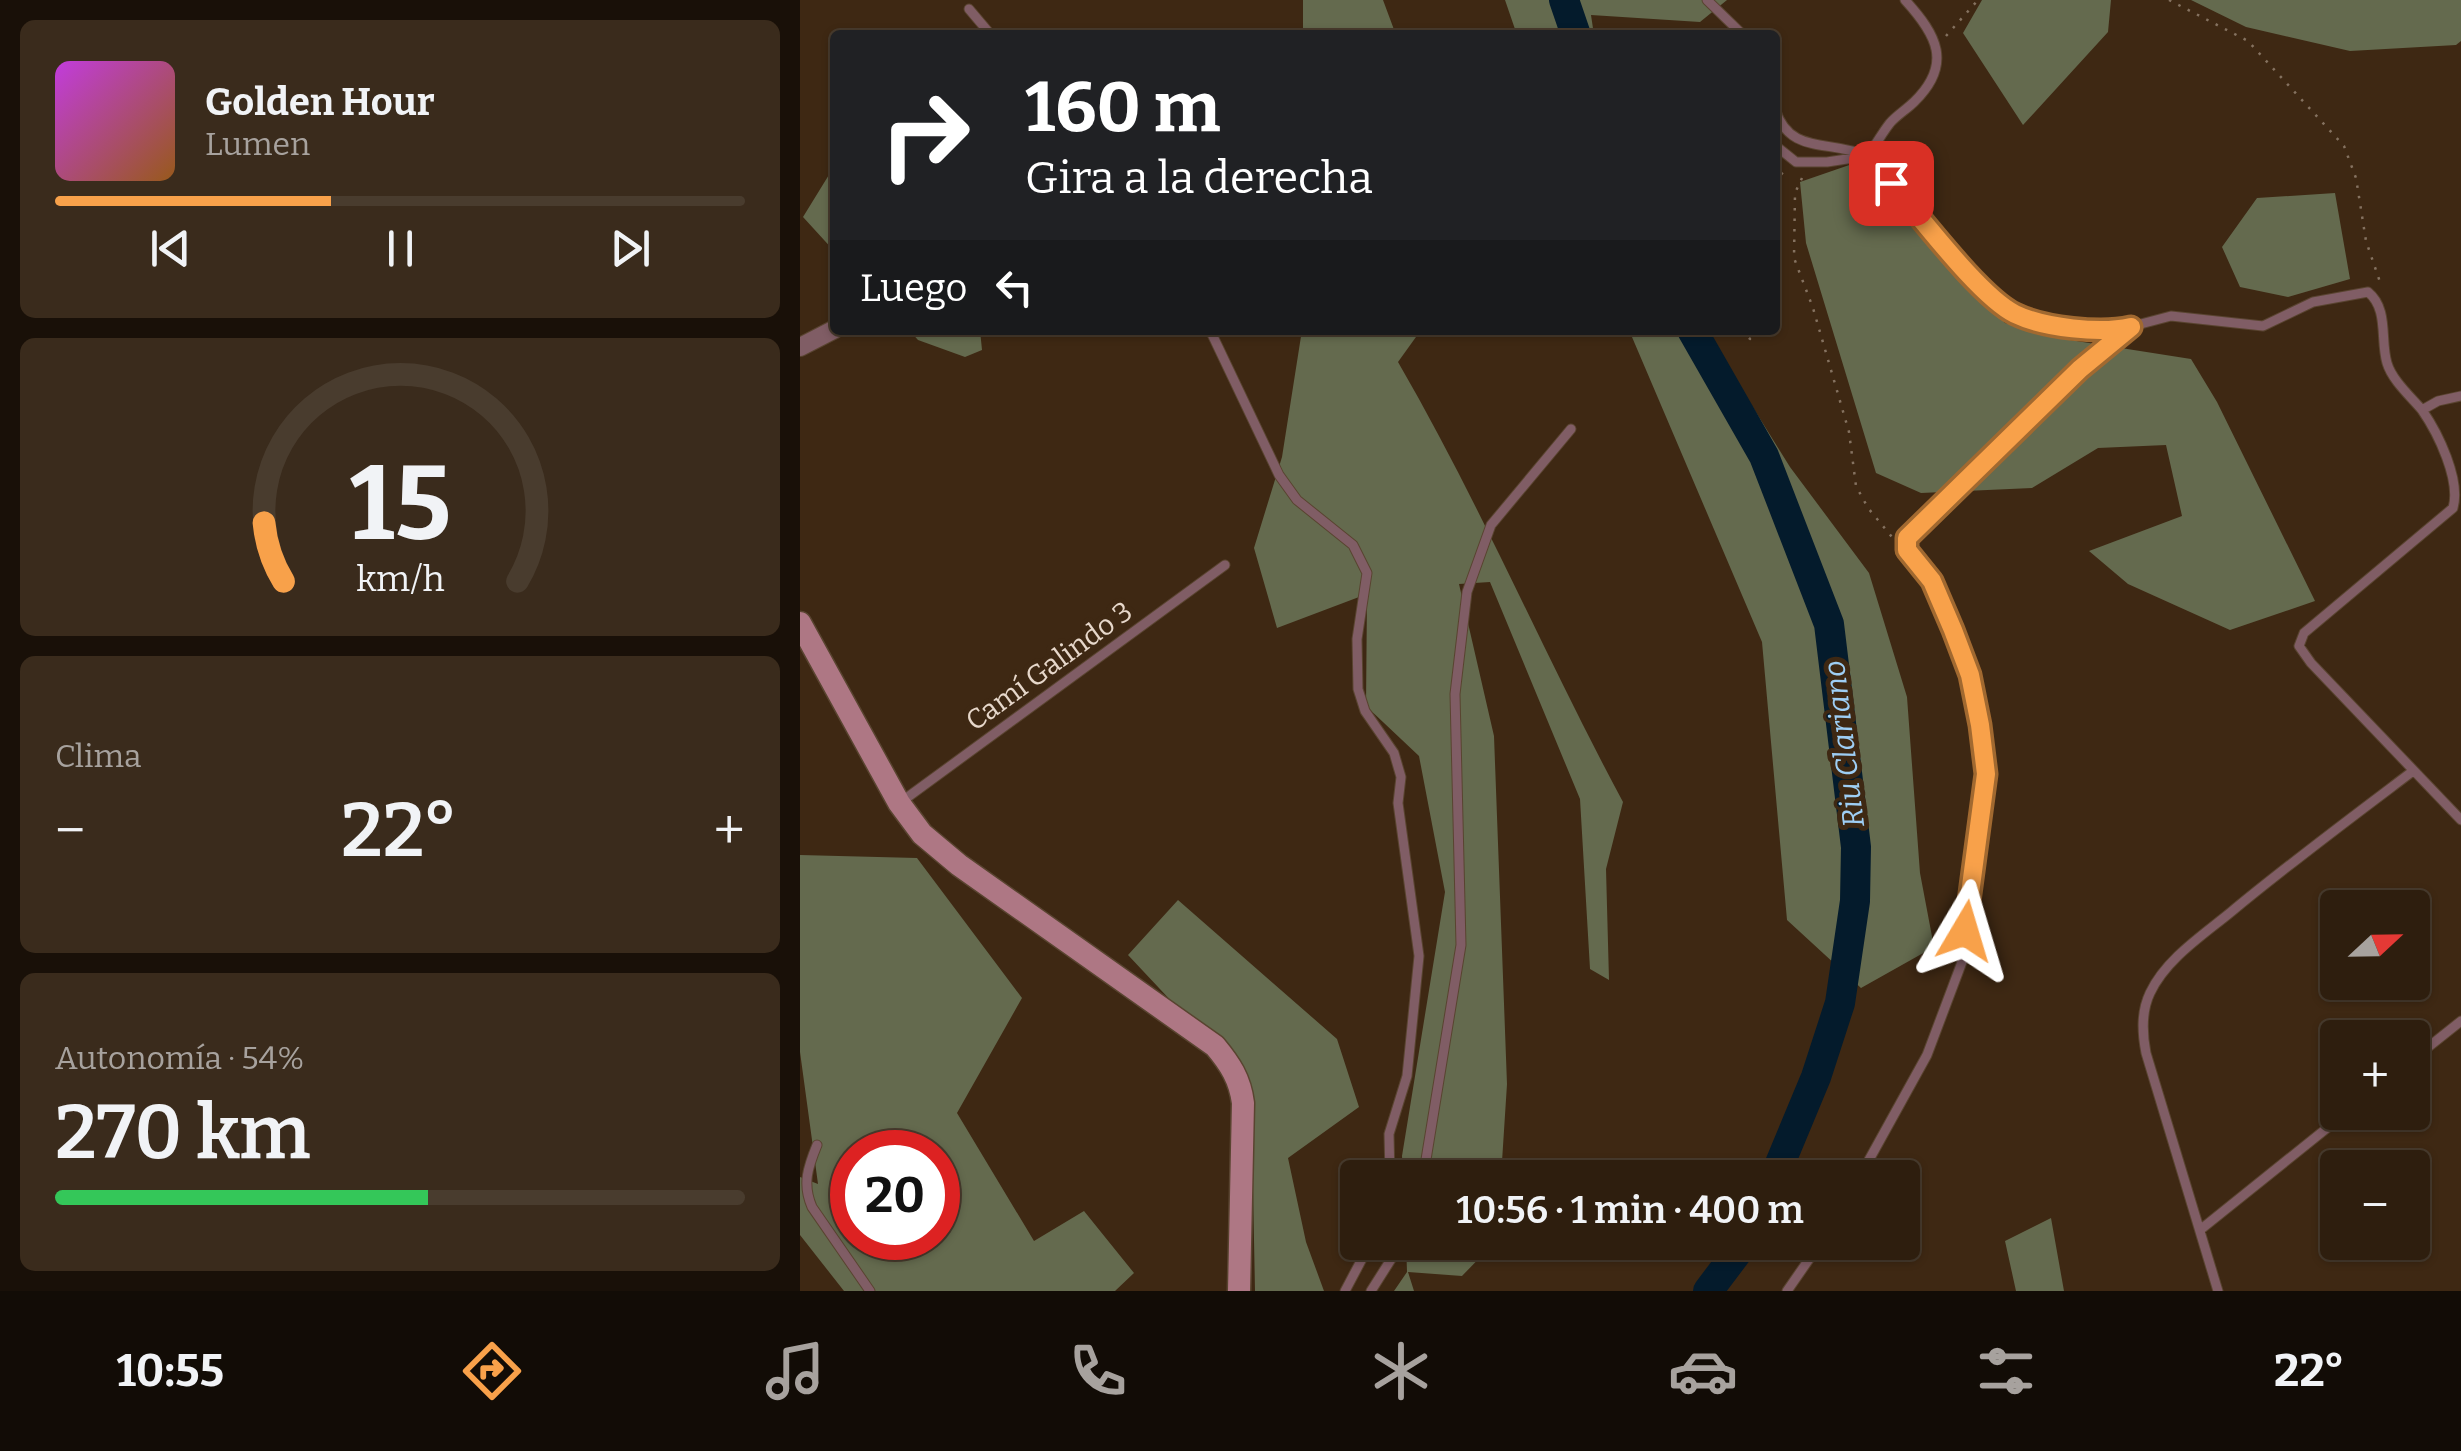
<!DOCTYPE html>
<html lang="es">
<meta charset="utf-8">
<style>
:root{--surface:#2e1e0e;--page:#3a2b1c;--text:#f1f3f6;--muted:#a7a29e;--line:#493c2e;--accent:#f8a14a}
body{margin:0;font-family:Bitter,serif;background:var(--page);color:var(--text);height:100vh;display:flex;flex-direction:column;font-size:38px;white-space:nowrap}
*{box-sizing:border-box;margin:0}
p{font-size:32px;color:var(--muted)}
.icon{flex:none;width:55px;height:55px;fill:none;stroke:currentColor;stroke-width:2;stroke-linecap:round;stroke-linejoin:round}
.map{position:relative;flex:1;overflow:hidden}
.details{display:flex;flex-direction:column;gap:20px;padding:20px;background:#191008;width:800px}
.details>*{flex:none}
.top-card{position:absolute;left:30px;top:30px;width:950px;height:305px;border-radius:10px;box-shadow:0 2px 8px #0004,0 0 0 2px var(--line);background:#202124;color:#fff;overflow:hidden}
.needle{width:65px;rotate:68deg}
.buttons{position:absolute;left:1520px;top:890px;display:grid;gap:20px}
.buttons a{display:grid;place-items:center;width:110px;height:110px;border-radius:10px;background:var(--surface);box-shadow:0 2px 8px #0004,0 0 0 2px var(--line);font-size:50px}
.speed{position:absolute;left:30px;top:1130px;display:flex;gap:20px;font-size:50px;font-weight:700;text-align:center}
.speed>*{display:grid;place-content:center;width:130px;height:130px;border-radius:50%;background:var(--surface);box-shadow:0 2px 8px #0004,0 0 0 2px var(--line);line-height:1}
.speed .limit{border:15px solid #d22;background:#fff;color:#111}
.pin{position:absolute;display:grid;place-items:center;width:85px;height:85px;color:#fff;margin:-42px;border-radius:20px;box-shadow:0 5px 15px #0006}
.me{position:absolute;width:110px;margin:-55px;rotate:7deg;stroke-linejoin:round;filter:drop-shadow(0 0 8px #0008)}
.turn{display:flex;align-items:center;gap:35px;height:210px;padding:0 30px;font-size:45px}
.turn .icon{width:130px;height:130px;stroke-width:2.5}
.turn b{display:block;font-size:70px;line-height:85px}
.then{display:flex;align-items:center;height:95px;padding:0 30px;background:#0003;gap:20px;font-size:38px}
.big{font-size:75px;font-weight:600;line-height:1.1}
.details .widget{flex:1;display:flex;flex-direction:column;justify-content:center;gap:15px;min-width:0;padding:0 35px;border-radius:15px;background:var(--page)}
.details .dial{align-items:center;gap:0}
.dial svg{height:260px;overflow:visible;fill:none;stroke:var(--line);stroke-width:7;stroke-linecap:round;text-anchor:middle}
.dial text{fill:var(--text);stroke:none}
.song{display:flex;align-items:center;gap:30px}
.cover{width:120px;height:120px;border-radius:15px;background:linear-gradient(135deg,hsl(290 70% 55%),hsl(30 70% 35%))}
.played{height:10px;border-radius:5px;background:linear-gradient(90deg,var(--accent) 40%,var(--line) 40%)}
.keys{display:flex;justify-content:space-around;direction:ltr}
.heat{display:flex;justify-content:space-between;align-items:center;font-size:55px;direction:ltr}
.charge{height:15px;border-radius:8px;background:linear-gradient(90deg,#34c759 54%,var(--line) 0)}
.trip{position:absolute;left:540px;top:1160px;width:580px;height:100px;border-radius:10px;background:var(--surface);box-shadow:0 2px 8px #0004,0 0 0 2px var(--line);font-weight:600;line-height:100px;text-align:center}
.tabs{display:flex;height:160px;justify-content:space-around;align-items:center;background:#120c06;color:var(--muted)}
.tabs .icon{width:70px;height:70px}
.tabs .selected{color:var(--accent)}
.tabs b{font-size:45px;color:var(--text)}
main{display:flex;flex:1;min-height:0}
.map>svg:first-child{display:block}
.forest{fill:#646a4e;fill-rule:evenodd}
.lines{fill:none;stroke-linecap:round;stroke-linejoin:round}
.river{stroke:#041b2c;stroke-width:30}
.lane-casing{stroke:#594430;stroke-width:11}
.street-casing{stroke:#594430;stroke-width:20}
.secondary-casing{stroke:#594430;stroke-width:25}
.path{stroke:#857260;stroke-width:2.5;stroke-dasharray:2.5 8;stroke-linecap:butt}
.lane{stroke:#805d65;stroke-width:9}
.street{stroke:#805d65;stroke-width:18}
.secondary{stroke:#ae7784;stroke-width:22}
.route-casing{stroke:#a16930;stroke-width:25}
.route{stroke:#f8a14a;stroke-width:18}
.labels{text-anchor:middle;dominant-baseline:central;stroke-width:10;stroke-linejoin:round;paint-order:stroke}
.street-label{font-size:28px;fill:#e7d8cb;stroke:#3e2813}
.water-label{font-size:30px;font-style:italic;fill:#9ecef4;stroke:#3e2813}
</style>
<main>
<section class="details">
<div class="widget">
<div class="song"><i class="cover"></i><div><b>Golden Hour</b><p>Lumen</p></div></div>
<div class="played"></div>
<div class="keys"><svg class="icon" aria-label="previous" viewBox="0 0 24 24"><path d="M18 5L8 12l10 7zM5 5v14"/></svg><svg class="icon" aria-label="pause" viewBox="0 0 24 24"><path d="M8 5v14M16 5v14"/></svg><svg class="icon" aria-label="next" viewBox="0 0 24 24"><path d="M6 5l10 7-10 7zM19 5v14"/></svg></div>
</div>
<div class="widget dial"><svg viewBox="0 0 100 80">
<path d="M14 69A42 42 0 1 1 86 69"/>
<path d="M14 69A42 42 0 0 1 8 51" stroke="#f8a14a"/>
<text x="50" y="56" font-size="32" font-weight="700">15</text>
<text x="50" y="72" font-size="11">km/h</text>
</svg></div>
<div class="widget"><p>Clima</p>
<div class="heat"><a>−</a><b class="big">22°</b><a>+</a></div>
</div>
<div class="widget"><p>Autonomía · 54%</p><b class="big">270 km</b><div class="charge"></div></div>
</section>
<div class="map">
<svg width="1661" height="1291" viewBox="0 0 1661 1291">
<rect width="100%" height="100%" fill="#3e2813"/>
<!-- forest -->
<path class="forest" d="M503,0H583L596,35H503Z
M705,0H927L900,22L791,15L794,35H717Z
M1182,0H1311L1308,32L1223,125L1163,33Z
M1391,0H1661V41L1656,45L1550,51L1446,27Z
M1058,162L1205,323L1270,340L1391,359L1417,402L1515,601L1430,630L1328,584L1289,551L1382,516L1366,445L1298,448L1232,488L1121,493L1076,473L1006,243L1000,182Z
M35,165V252L3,217Z
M1535,193L1550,279L1488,297L1440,287L1422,247L1457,198Z
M109,330H180L182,350L165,357L118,340Z
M502,330H621L598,362C681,505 745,657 823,802L806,869L809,980L790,969L780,799L690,582L659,584L694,736L707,1084L701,1177H603L602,1156L645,892L619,756L566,706L567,594L477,628L454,548L482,457Z
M829,330H905L990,467L1069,573L1107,697L1120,873L1134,947L1061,988L987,920L962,642Z
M0,855L117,858L222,998L157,1113L234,1241L284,1211L334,1273L315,1291H44L0,1235V1177L18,1184L0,1052ZM52,1152H138V1238H52Z
M378,900L537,1039L559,1107L488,1158L506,1242L524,1291H455L451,1086L328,955Z
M1251,1218L1264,1291H1216L1205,1241Z
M606,1243H694L662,1276L608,1272L614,1291H594L607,1272Z"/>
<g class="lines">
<!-- river -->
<path class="river" d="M764,0L776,35
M892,330L964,456L1029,624L1056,847L1055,901L1040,1003L1016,1077L974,1178
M908,1291L945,1242"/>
<!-- lane casing -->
<g class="lane-casing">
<path id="lane" d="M907,0L943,35
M169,9L191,35
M975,109C990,156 1030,139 1067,156L1186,292L1215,314L1280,329L1318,330L1371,316L1463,326L1513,302L1568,292C1589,309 1580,340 1587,363C1592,380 1610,396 1622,410
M976,146L996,162H1027L1067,156C1076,145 1082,133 1090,123C1097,115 1107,109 1114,102C1153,64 1137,35 1105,0
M410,330L479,475L497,500L553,545L567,573L557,639L558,689L565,711L594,753L601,777L598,803L619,956L607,1076L589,1134L590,1178
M1661,396L1638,401L1622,410C1638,433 1661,480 1653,508L1504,633L1499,646L1511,663L1661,820
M101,802L425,565
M1612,1060L1661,1021
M17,1145C8,1167 2,1184 12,1207L70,1291
M623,1178L661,945L655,694L667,592L691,525L771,429
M1059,1178L1127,1055L1162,962L1186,774L1180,725L1170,675L1132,581L1107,550V538L1280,369L1331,327
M1400,1230L1547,1112
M545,1291L571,1242
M571,1291L602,1242
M987,1291L1021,1242
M1418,1291L1346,1053C1342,1032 1341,1012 1350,993C1366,959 1403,935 1431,912C1490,863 1552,817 1613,771"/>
</g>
<!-- street casing -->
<g class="street-casing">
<path id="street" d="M0,347L35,329"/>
</g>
<!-- secondary casing -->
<g class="secondary-casing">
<path id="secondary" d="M0,623L99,803L122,834L159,865L415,1046C430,1064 440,1079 443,1103L439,1291"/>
</g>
<!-- path -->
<path class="path" d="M1369,0L1448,41L1544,146L1556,178L1566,241L1580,282
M1146,36L1178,0
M1002,178L995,193L994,258L1013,308L1049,432L1056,486L1068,508L1092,537
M975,183L983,172
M942,330L950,339L946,330"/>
<!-- lane -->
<use href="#lane" class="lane"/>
<!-- street -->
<use href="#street" class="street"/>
<!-- secondary -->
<use href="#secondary" class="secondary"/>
</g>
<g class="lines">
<!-- route casing -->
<g class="route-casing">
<path id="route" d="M1091,183C1120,216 1179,296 1215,314C1244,328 1301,334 1331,327L1280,369L1107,538V550L1132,581L1153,630L1170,675L1180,725L1186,774L1165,931"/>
</g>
<!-- route -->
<use href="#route" class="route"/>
</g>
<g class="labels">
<!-- street labels -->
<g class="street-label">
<text transform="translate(249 666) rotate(-36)">Camí Galindo 3</text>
</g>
<!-- water labels -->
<g class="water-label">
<text transform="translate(1044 744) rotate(-97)">Riu Clariano</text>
</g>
</g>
</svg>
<div class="buttons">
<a><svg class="needle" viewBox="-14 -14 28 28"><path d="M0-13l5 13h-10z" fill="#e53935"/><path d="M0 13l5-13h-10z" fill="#a7a29e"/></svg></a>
<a>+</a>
<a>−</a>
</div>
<div class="speed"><div class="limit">20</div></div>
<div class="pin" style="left:1091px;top:183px;background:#d93025"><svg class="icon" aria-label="arrive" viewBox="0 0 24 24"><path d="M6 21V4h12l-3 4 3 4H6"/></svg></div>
<svg class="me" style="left:1165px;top:931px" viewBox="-20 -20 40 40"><path d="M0-17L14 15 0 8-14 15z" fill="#f8a14a" stroke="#fff" stroke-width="4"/></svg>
<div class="trip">10:56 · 1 min · 400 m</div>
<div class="top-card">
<div class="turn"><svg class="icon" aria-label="right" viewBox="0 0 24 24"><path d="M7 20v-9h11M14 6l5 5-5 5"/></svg><div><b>160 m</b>Gira a la derecha</div></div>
<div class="then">Luego<svg class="icon" aria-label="left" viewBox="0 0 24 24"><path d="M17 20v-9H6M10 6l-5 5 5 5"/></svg></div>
</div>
</div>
</main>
<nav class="tabs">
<b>10:55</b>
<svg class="icon selected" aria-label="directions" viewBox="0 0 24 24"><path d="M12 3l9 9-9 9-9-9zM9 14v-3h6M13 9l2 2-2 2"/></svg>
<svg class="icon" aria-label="music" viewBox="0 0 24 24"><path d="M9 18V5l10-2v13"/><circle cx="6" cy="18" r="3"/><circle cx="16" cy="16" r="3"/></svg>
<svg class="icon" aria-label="phone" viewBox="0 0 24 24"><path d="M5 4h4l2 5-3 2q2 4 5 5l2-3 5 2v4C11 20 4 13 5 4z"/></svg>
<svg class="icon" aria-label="climate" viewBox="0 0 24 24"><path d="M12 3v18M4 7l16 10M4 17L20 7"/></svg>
<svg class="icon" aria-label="car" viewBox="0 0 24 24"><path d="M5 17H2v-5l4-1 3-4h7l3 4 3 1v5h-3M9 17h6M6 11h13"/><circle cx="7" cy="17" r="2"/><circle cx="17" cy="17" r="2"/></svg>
<svg class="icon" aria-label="filters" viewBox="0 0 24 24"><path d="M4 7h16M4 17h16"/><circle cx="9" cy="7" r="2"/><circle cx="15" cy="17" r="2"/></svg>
<b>22°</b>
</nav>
